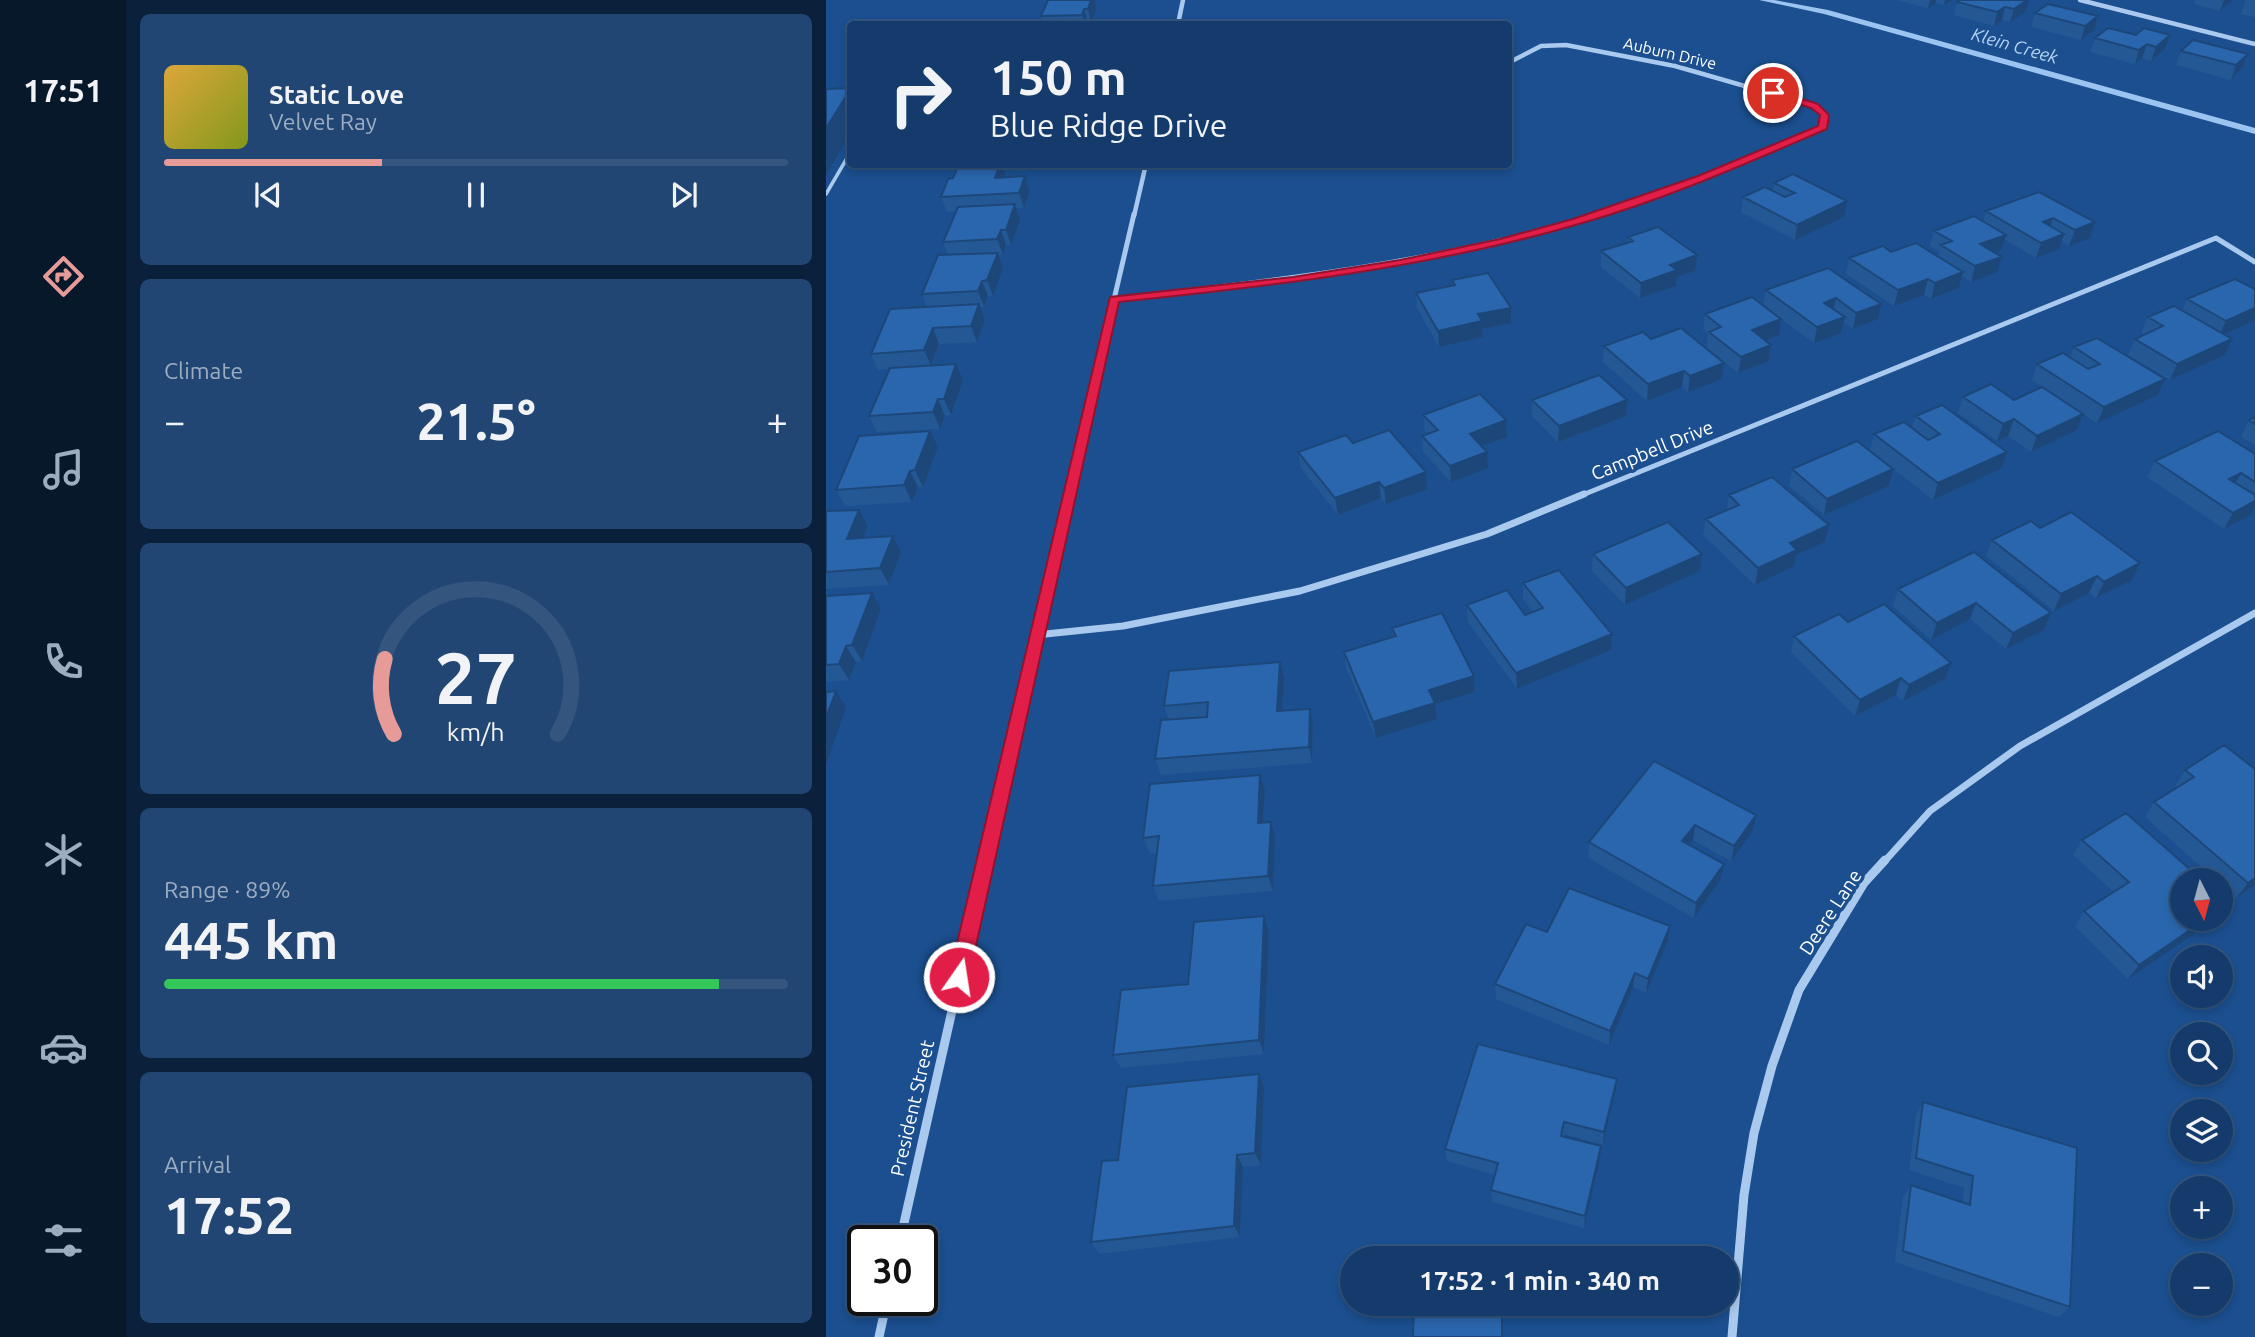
<!DOCTYPE html>
<meta charset="utf-8">
<style>
:root{--surface:#143b6b;--page:#214673;--text:#f1f3f6;--muted:#9dadc1;--line:#33557e;--accent:#e69b98}
body{margin:0;font-family:Ubuntu,sans-serif;background:var(--page);color:var(--text);height:100vh;display:flex;flex-direction:column;font-size:26px;white-space:nowrap}
*{box-sizing:border-box;margin:0}
p{font-size:23px;color:var(--muted)}
.icon{flex:none;width:38px;height:38px;fill:none;stroke:currentColor;stroke-width:2;stroke-linecap:round;stroke-linejoin:round}
.map{position:relative;flex:1;overflow:hidden}
.details{display:flex;flex-direction:column;gap:14px;padding:14px;background:#0b203b;width:700px}
.details>*{flex:none}
.banner{position:absolute;left:21px;top:21px;width:665px;height:147px;border-radius:7px;box-shadow:0 4px 10px #0003,0 0 0 2px var(--line);background:#143b6b;color:var(--text);overflow:hidden}
.needle{width:46px;rotate:174deg}
.tools{position:absolute;left:1344px;top:868px;display:grid;gap:14px}
.tools a{display:grid;place-items:center;width:63px;height:63px;border-radius:50%;background:var(--surface);box-shadow:0 4px 10px #0003,0 0 0 2px var(--line);font-size:35px}
.speed{position:absolute;left:21px;top:1225px;display:flex;gap:14px;font-size:35px;font-weight:700;text-align:center}
.speed>*{display:grid;place-content:center;width:91px;height:91px;border-radius:50%;background:var(--surface);box-shadow:0 4px 10px #0003,0 0 0 2px var(--line);line-height:1}
.speed .limit{border:4px solid #111;border-radius:10px;background:#fff;color:#111}
.pin{position:absolute;display:grid;place-items:center;width:60px;height:60px;color:#fff;margin:-30px;border:4px solid #fff;border-radius:50%;box-shadow:0 2px 7px #0007}
.me{position:absolute;width:77px;margin:-38px;rotate:13deg;stroke-linejoin:round;filter:drop-shadow(0 0 5px #0008)}
.turn{display:flex;align-items:center;gap:24px;height:147px;padding:0 28px;font-size:32px}
.turn .icon{width:91px;height:91px;stroke-width:2.5}
.turn b{display:block;font-size:49px;line-height:60px}
.big{font-size:52px;font-weight:700;line-height:1.1}
.details .tile{flex:1;display:flex;flex-direction:column;justify-content:center;gap:10px;min-width:0;padding:0 24px;border-radius:10px;background:var(--page)}
.details .dial{align-items:center;gap:0}
.dial svg{height:182px;overflow:visible;fill:none;stroke:var(--line);stroke-width:7;stroke-linecap:round;text-anchor:middle}
.dial text{fill:var(--text);stroke:none}
.song{display:flex;align-items:center;gap:21px}
.cover{width:84px;height:84px;border-radius:10px;background:linear-gradient(135deg,hsl(40 70% 55%),hsl(70 70% 35%))}
.played{height:7px;border-radius:4px;background:linear-gradient(90deg,var(--accent) 35%,var(--line) 35%)}
.keys{display:flex;justify-content:space-around;direction:ltr}
.heat{display:flex;justify-content:space-between;align-items:center;font-size:38px;direction:ltr}
.charge{height:10px;border-radius:5px;background:linear-gradient(90deg,#34c759 89%,var(--line) 0)}
.trip{position:absolute;left:514px;top:1246px;width:399px;height:70px;border-radius:35px;background:var(--surface);box-shadow:0 4px 10px #0003,0 0 0 2px var(--line);font-weight:700;line-height:70px;text-align:center}
main{display:flex;flex:1;min-height:0}
.dock{display:flex;flex-direction:column;width:126px;justify-content:space-around;align-items:center;background:#08182b;color:var(--muted)}
.dock .icon{width:49px;height:49px}
.dock .current{color:var(--accent)}
.dock b{font-size:32px;color:var(--text)}
.map>svg:first-child{display:block}
.lines{fill:none;stroke-linecap:round;stroke-linejoin:round}
.stream{fill:#9cc4f0;fill-rule:evenodd}
.lane{stroke:#a9c9ee;stroke-width:3.5}
.street-far3{stroke:#a9c9ee;stroke-width:4.5}
.street-far2{stroke:#a9c9ee;stroke-width:5}
.street-far1{stroke:#a9c9ee;stroke-width:7}
.street{stroke:#a9c9ee;stroke-width:9}
.wall{fill:#245895}
.shaded-wall{fill:#1d4779}
.building{fill:#2a66ad;stroke:#1d4779;stroke-width:2}
.route{fill:#e11d48;stroke:#92132f;stroke-width:2}
.labels{text-anchor:middle;dominant-baseline:central;stroke-width:7;stroke-linejoin:round;paint-order:stroke}
.far-street-label{font-size:16px;fill:#fff;stroke:#1b4f8f}
.far-water-label{font-size:18px;font-style:italic;fill:#b5d3f5;stroke:#1b4f8f}
.street-label{font-size:19px;fill:#fff;stroke:#1b4f8f}
</style>
<main>
<nav class="dock">
<b>17:51</b>
<svg class="icon current" aria-label="directions" viewBox="0 0 24 24"><path d="M12 3l9 9-9 9-9-9zM9 14v-3h6M13 9l2 2-2 2"/></svg>
<svg class="icon" aria-label="music" viewBox="0 0 24 24"><path d="M9 18V5l10-2v13"/><circle cx="6" cy="18" r="3"/><circle cx="16" cy="16" r="3"/></svg>
<svg class="icon" aria-label="phone" viewBox="0 0 24 24"><path d="M5 4h4l2 5-3 2q2 4 5 5l2-3 5 2v4C11 20 4 13 5 4z"/></svg>
<svg class="icon" aria-label="climate" viewBox="0 0 24 24"><path d="M12 3v18M4 7l16 10M4 17L20 7"/></svg>
<svg class="icon" aria-label="car" viewBox="0 0 24 24"><path d="M5 17H2v-5l4-1 3-4h7l3 4 3 1v5h-3M9 17h6M6 11h13"/><circle cx="7" cy="17" r="2"/><circle cx="17" cy="17" r="2"/></svg>
<svg class="icon" aria-label="filters" viewBox="0 0 24 24"><path d="M4 7h16M4 17h16"/><circle cx="9" cy="7" r="2"/><circle cx="15" cy="17" r="2"/></svg>
</nav>
<section class="details">
<div class="tile">
<div class="song"><i class="cover"></i><div><b>Static Love</b><p>Velvet Ray</p></div></div>
<div class="played"></div>
<div class="keys"><svg class="icon" aria-label="previous" viewBox="0 0 24 24"><path d="M18 5L8 12l10 7zM5 5v14"/></svg><svg class="icon" aria-label="pause" viewBox="0 0 24 24"><path d="M8 5v14M16 5v14"/></svg><svg class="icon" aria-label="next" viewBox="0 0 24 24"><path d="M6 5l10 7-10 7zM19 5v14"/></svg></div>
</div>
<div class="tile"><p>Climate</p>
<div class="heat"><a>−</a><b class="big">21.5°</b><a>+</a></div>
</div>
<div class="tile dial"><svg viewBox="0 0 100 80">
<path d="M14 69A42 42 0 1 1 86 69"/>
<path d="M14 69A42 42 0 0 1 10 36" stroke="#e69b98"/>
<text x="50" y="56" font-size="32" font-weight="700">27</text>
<text x="50" y="72" font-size="11">km/h</text>
</svg></div>
<div class="tile"><p>Range · 89%</p><b class="big">445 km</b><div class="charge"></div></div>
<div class="tile"><p>Arrival</p><b class="big">17:52</b></div>
</section>
<div class="map">
<svg width="1429" height="1337" viewBox="0 0 1429 1337">
<rect width="100%" height="100%" fill="#1b4f8f"/>
<g class="lines">
<!-- stream -->
<path class="stream" d="M933,0H948L1002,10L1429,128V134L998,14Z"/>
<!-- lane -->
<path class="lane" d="M0,194L24,153"/>
<!-- street-far3 -->
<path class="street-far3" d="M1254,0L1429,44
M352,24L357,0
M682,63L715,46L740,45L849,66L988,106L998,115L997,127L874,179L769,216
M308,216L320,164"/>
<!-- street-far2 -->
<path class="street-far2" d="M288,299C452,281 616,262 775,214
M242,496L308,214
M754,496L1390,238L1429,262"/>
<!-- street-far1 -->
<path class="street-far1" d="M210,635L297,626L474,591L661,534L758,494
M159,862L243,494
M1058,862L1104,811L1194,746L1429,613"/>
<!-- street -->
<path class="street" d="M74,1241L160,860
M53,1337L61,1300
M906,1337L918,1195L928,1133L946,1066L973,990L1038,883L1059,860"/>
</g>
<!-- wall -->
<path class="wall" d="M269,0L271,8L265,23H262L261,24H213H218L215,16Z
M1070,0H1126L1118,5L1110,3L1102,8Z
M1203,0L1200,12L1184,22L1176,20L1168,26L1128,15L1131,2Z
M1370,0H1407L1394,11L1368,4Z
M1420,0H1429V17L1415,14Z
M1209,13L1272,16L1268,30L1255,40L1205,27Z
M1310,35H1344L1339,49L1325,61L1316,58L1309,64L1264,52L1269,38Z
M1355,51L1422,54L1416,68L1405,80L1350,65Z
M133,164H205L204,166L177,167L180,177L199,176L204,191L198,208H190L194,220L185,245H180L177,255H173L177,268L167,296H162L158,307H154L159,320L151,342L113,344L106,366L137,380L125,415L119,416L114,429L51,432L43,416L63,369L52,370L45,354L101,307L96,294L122,255L117,242L131,211L121,212L115,197L127,178Z
M948,183L1018,217L969,240L915,212L917,197L947,191Z
M1160,211L1269,222L1264,238L1243,246L1236,241L1233,249L1210,258L1178,239L1175,250L1169,252L1176,257L1171,272L1145,282L1136,276L1133,288L1105,299L1098,295L1068,306L1020,274L1023,258L1065,252L1112,256L1114,252L1104,246L1108,231L1157,222Z
M802,237L869,271L851,277L850,286L814,298L775,267V251L802,242Z
M1002,268L1052,319L1027,329L1018,322L1015,333L988,343L955,319L953,335L939,340L945,345L943,361L912,373L881,348L882,334L877,330L879,314L937,305L940,290Z
M626,280L685,308V323L656,329L657,337L613,347L591,308L590,293L626,285Z
M1361,299L1429,320L1397,334L1406,339L1399,355L1344,380L1302,355L1309,339L1318,335L1315,333L1322,317L1356,311Z
M825,339L898,363L896,379L862,392L856,387L821,401L777,362L778,346Z
M1248,347L1339,379L1332,395L1271,423L1257,414L1251,430L1205,452L1182,436L1171,441L1132,413L1137,397L1188,400L1256,413L1206,380L1211,364L1244,357Z
M706,400H801L800,416L732,442L706,416Z
M597,415L680,420L681,437L656,446L662,468L625,482L597,452L596,436L601,434L599,431Z
M1090,416L1176,468L1107,500L1044,450L1048,434L1086,428Z
M1429,417V445L1415,437L1423,420Z
M527,443L600,472L601,489L560,504L555,498L512,515L475,468L472,452Z
M112,447L97,487H92L86,502L19,506L10,490Z
M1429,454V507L1425,515L1398,529L1321,477L1329,461Z
M966,469L1063,486L998,515L963,486Z
M903,495L999,542L970,555L968,566L929,585L877,535L880,519L901,510Z
M0,511L42,526L37,538L67,536L75,552L63,585L0,589Z
M1214,528L1314,563L1306,580L1270,598L1263,593L1228,611L1160,556L1166,540Z
M1148,552L1218,630L1180,649L1144,619L1105,640L1067,606L1072,589Z
M767,554L874,571L799,605L766,571Z
M697,583L786,634L785,650L691,689L642,622L641,605L699,615L707,612L697,599Z
M0,596L55,609L36,661L30,662L23,680L0,682Z
M1022,622L1125,663L1119,679L1077,701L1070,695L1029,716L965,652L968,636Z
M566,628L648,676L649,692L609,704L611,719L550,738L520,668L518,652L567,637Z
M458,679L456,711L487,725L486,763L335,775L329,759L343,720L338,706Z
M1398,745L1429,885L1410,898L1395,884V880H1390L1319,817L1328,802L1351,788L1349,786L1359,770Z
M434,775L439,790L437,823L449,837L447,891L333,901L327,886L331,853H324L317,838Z
M930,815L927,831L905,861L867,840L863,845L895,879L868,918L762,858L763,842Z
M1256,840L1356,919L1302,979L1249,926L1258,911L1288,892L1247,855Z
M438,916L443,931L438,1054L295,1068L287,1055L362,984Z
M844,926L842,941L820,993L807,987L783,1045L670,999L669,984L721,932Z
M433,1074L438,1087L435,1165L417,1167L414,1237L274,1254L265,1242L292,1160Z
M791,1079L789,1092L777,1145L738,1134V1136L774,1159L758,1228L666,1202L665,1190L669,1175L621,1161L619,1149Z
M1097,1102L1244,1307L1233,1317L1069,1262L1077,1197L1085,1185L1137,1202L1138,1188L1083,1170L1090,1115Z"/>
<!-- shaded-wall -->
<path class="shaded-wall" d="M265,0H269L271,8L265,23L262,9Z
M1104,0H1110V3L1102,8Z
M1119,0H1126L1118,5Z
M1201,0H1203L1200,12L1184,22L1188,9Z
M1398,0H1407L1394,11Z
M1179,7L1176,20L1168,26L1171,12Z
M258,9L262,23L261,24H259L256,15Z
M1272,16L1268,30L1255,40L1259,26Z
M1344,35L1339,49L1325,61L1330,47Z
M1321,44L1316,58L1309,64L1313,50Z
M1422,54L1416,68L1405,80L1410,65Z
M24,90V134L0,175V128Z
M174,164H176L180,177L169,178Z
M199,176L204,191L198,208L193,193Z
M1021,201L1018,217L969,240L971,225Z
M189,204L194,220L185,245L180,230Z
M1227,218L1222,233L1217,222Z
M1269,222L1264,238L1243,246L1249,230Z
M175,230L180,245L177,255L171,239Z
M1238,234L1233,249L1210,258L1215,243Z
M1180,235L1175,250L1150,259L1154,244Z
M172,253L177,268L167,296L161,280Z
M871,255L869,271L851,277L850,286L814,298L815,283L844,265Z
M1176,257L1171,272L1145,282L1149,266Z
M1137,272L1133,288L1105,299L1109,283Z
M1102,279L1098,295L1068,306L1072,290Z
M156,281L162,296L158,307L152,291Z
M1010,298L1007,314L998,303Z
M153,304L159,320L151,342L145,326Z
M1055,304L1052,319L1027,329L1030,313Z
M685,308V323L656,329L657,337L613,347L612,331L652,314Z
M1429,308V320L1392,337L1400,321Z
M1019,317L1015,333L988,343L991,327Z
M955,319L953,335L924,346L926,330Z
M107,328L113,344L105,366L98,350Z
M1406,339L1399,355L1344,380L1351,364Z
M945,345L943,361L912,373L915,357Z
M898,363L896,379L862,392L864,376Z
M130,364L137,380L125,415L118,399Z
M858,371L856,387L821,401L822,384Z
M1339,379L1332,395L1271,423L1278,407Z
M112,399L119,416L114,429L107,412Z
M801,400L800,416L732,442L733,426Z
M1257,414L1251,430L1205,452L1211,436Z
M1188,419L1182,436L1171,441L1177,424Z
M680,420L681,437L645,450L644,434Z
M104,431L112,447L97,487L89,470Z
M661,452L662,468L625,482L624,466Z
M1181,452L1176,468L1107,500L1112,483Z
M1067,469L1063,486L998,515L1001,499Z
M84,471L92,487L86,502L78,485Z
M600,472L601,489L560,504L558,488Z
M1415,473L1406,489L1403,479Z
M553,482L555,498L512,515L509,498Z
M1429,501V507L1425,515L1398,529L1407,513Z
M33,510L42,526L30,555L21,539Z
M1003,525L999,542L970,555L968,566L929,585L932,568L964,543Z
M67,536L75,552L63,585L54,568Z
M876,554L874,571L799,605L800,588Z
M1314,563L1306,580L1270,598L1278,582Z
M1271,576L1263,593L1228,611L1235,594Z
M46,593L55,609L36,661L26,645Z
M1150,603L1144,619L1105,640L1111,623Z
M1225,613L1218,630L1180,649L1187,633Z
M786,634L785,650L691,689L690,673Z
M20,646L30,662L23,680L13,664Z
M454,662L458,679L455,727L451,711Z
M1125,663L1119,679L1077,701L1083,685Z
M648,676L649,692L609,704L611,719L550,738L547,722L603,690Z
M1075,678L1070,695L1029,716L1034,700Z
M10,691L20,707L0,765V718Z
M484,709L487,725L486,763L483,747Z
M434,775L439,790L436,839L432,823Z
M930,815L927,831L905,861L908,846Z
M445,822L449,837L447,891L442,876Z
M869,825L867,840L854,856L856,841Z
M898,864L895,879L868,918L870,903Z
M1429,878V885L1410,898L1422,883Z
M438,916L443,931L438,1054L433,1040Z
M1380,919H1390L1302,979L1313,965Z
M844,926L842,941L820,993L822,979Z
M809,973L807,987L783,1045L784,1031Z
M433,1074L438,1087L435,1165L429,1153Z
M791,1079L789,1092L777,1145L778,1132Z
M775,1146L774,1159L758,1228L759,1216Z
M411,1155L417,1167L414,1237L408,1226Z"/>
<!-- building -->
<path class="building" d="M222,0H265L262,9H258L256,15L215,16Z
M1133,0H1201L1188,9L1179,7L1171,12L1131,2Z
M1222,4L1272,16L1259,26L1209,13Z
M256,23L255,24H213Z
M1282,28L1310,35L1318,28L1344,35L1330,47L1321,44L1313,50L1269,38Z
M1367,40L1422,54L1410,65L1355,51Z
M24,88V90L0,128V89Z
M133,164H174L169,178L199,176L193,193L115,197L122,179L127,178Z
M967,174L1021,201L971,225L917,197L939,187L959,197L969,193L948,183Z
M1213,192L1269,222L1249,230L1227,218L1217,222L1238,234L1215,243L1160,211Z
M189,204L180,230H175L171,239L117,242L132,207Z
M1148,216L1180,235L1154,244L1176,257L1149,266L1115,245L1126,241L1108,231Z
M832,227L871,255L844,265L851,270L815,283L775,251L807,241L802,237Z
M1090,243L1137,272L1109,283L1102,279L1072,290L1023,258L1057,246L1065,252Z
M172,253L161,280L156,281L152,291L96,294L112,255Z
M1002,268L1055,304L1030,313L1010,298L998,303L1019,317L991,327L940,290Z
M662,273L685,308L652,314L656,321L612,331L590,293L629,285L626,280Z
M1409,279L1429,289V308L1400,321L1361,299Z
M926,297L955,319L926,330L945,345L915,357L883,332L895,327L879,314Z
M153,304L145,326L107,328L98,350L45,354L64,309Z
M1348,306L1406,339L1351,364L1309,339L1337,326L1322,317Z
M855,328L898,363L864,376L858,371L822,384L778,346L817,332L825,339Z
M1271,338L1339,379L1278,407L1211,364L1237,353L1262,369L1274,364L1248,347Z
M130,364L118,399H112L107,412L43,416L64,368Z
M773,375L801,400L733,426L706,400Z
M1165,384L1188,400L1216,387L1257,414L1211,436L1188,419L1177,424L1137,397Z
M654,394L680,420L644,434L661,452L624,466L596,436L612,430L597,415Z
M1116,405L1181,452L1112,483L1048,434L1078,422L1102,440L1114,434L1090,416Z
M1429,417V424L1423,420Z
M563,430L600,472L558,488L553,482L509,498L472,452L520,435L527,443Z
M104,431L89,470L84,471L78,485L10,490L33,436Z
M1392,431L1429,454V482L1415,473L1403,479L1429,495V501L1407,513L1329,461Z
M1031,441L1067,469L1001,499L966,469Z
M946,477L1003,525L964,543L971,550L932,568L880,519L913,505L903,495Z
M33,510L21,539L67,536L54,568L0,572V511Z
M1245,512L1314,563L1278,582L1271,576L1235,594L1166,540L1205,521L1214,528Z
M842,522L876,554L800,588L767,554Z
M1148,552L1225,613L1187,633L1150,603L1111,623L1072,589Z
M733,570L786,634L690,673L641,605L681,590L699,615L717,608L697,583Z
M46,593L26,645L20,646L13,664L0,665V596Z
M1058,604L1125,663L1083,685L1075,678L1034,700L968,636L1013,614L1022,622Z
M616,613L648,676L603,690L609,703L547,722L518,652L570,636L566,628Z
M454,662L451,711L484,709L483,747L329,759L335,720L381,717L382,702L338,706L343,671Z
M10,691L0,718V692Z
M1398,745L1429,769V878L1422,883L1328,802L1368,777L1359,770Z
M828,761L930,815L908,846L869,825L856,841L898,864L870,903L763,842Z
M434,775L432,823L445,822L442,876L327,886L333,836L317,838L324,784Z
M1300,813L1376,880H1356V919H1380L1313,965L1258,911L1303,882L1256,840Z
M743,888L844,926L822,979L809,973L784,1031L669,984L700,924L721,932Z
M1395,897L1402,903L1395,908Z
M438,916L433,1040L287,1055L295,990L362,984L368,922Z
M652,1044L791,1079L778,1132L738,1122L735,1136L775,1146L759,1216L665,1190L672,1163L619,1149Z
M433,1074L429,1153L411,1155L408,1226L265,1242L276,1161L292,1160L301,1087Z
M1097,1102L1251,1148L1244,1307L1077,1251L1085,1185L1144,1205L1147,1176L1090,1158Z
M588,1304H676V1337H587Z"/>
<!-- route -->
<path class="route" d="M947,90L992,104L1003,115L1001,129C919,164 838,200 753,224C602,268 448,286 293,302L143,977L140,984L133,986L126,984L123,977L284,297L467,277L574,260L674,239L747,219L872,176L992,126L994,115L985,108L943,95V91Z"/>
<g class="labels">
<!-- far-street labels -->
<g class="far-street-label">
<text transform="translate(844 53) rotate(13)">Auburn Drive</text>
</g>
<!-- far-water labels -->
<g class="far-water-label">
<text transform="translate(1189 45) rotate(16)">Klein Creek</text>
</g>
<!-- street labels -->
<g class="street-label">
<text transform="translate(826 450) rotate(-22)">Campbell Drive</text>
<text transform="translate(1004 912) rotate(-57)">Deere Lane</text>
<text transform="translate(86 1108) rotate(-77)">President Street</text>
</g>
</g>
</svg>
<div class="tools">
<a><svg class="needle" viewBox="-14 -14 28 28"><path d="M0-13l5 13h-10z" fill="#e53935"/><path d="M0 13l5-13h-10z" fill="#9dadc1"/></svg></a>
<a><svg class="icon" aria-label="sound" viewBox="0 0 24 24"><path d="M4 9h4l5-4v14l-5-4H4zM17 9q2 3 0 6"/></svg></a>
<a><svg class="icon" aria-label="search" viewBox="0 0 24 24"><circle cx="10" cy="10" r="6"/><path d="M15 15l6 6"/></svg></a>
<a><svg class="icon" aria-label="layers" viewBox="0 0 24 24"><path d="M12 4l9 5-9 5-9-5zM3 14l9 5 9-5"/></svg></a>
<a>+</a>
<a>−</a>
</div>
<div class="speed"><div class="limit">30</div></div>
<div class="pin" style="left:947px;top:93px;background:#d93025"><svg class="icon" aria-label="arrive" viewBox="0 0 24 24"><path d="M6 21V4h12l-3 4 3 4H6"/></svg></div>
<svg class="me" style="left:133px;top:977px" viewBox="-20 -20 40 40"><circle r="17" fill="#e11d48" stroke="#fff" stroke-width="3"/><path d="M0-11L8 9 0 5-8 9z" fill="#fff"/></svg>
<div class="trip">17:52 · 1 min · 340 m</div>
<div class="banner">
<div class="turn"><svg class="icon" aria-label="right" viewBox="0 0 24 24"><path d="M7 20v-9h11M14 6l5 5-5 5"/></svg><div><b>150 m</b>Blue Ridge Drive</div></div>
</div>
</div>
</main>
